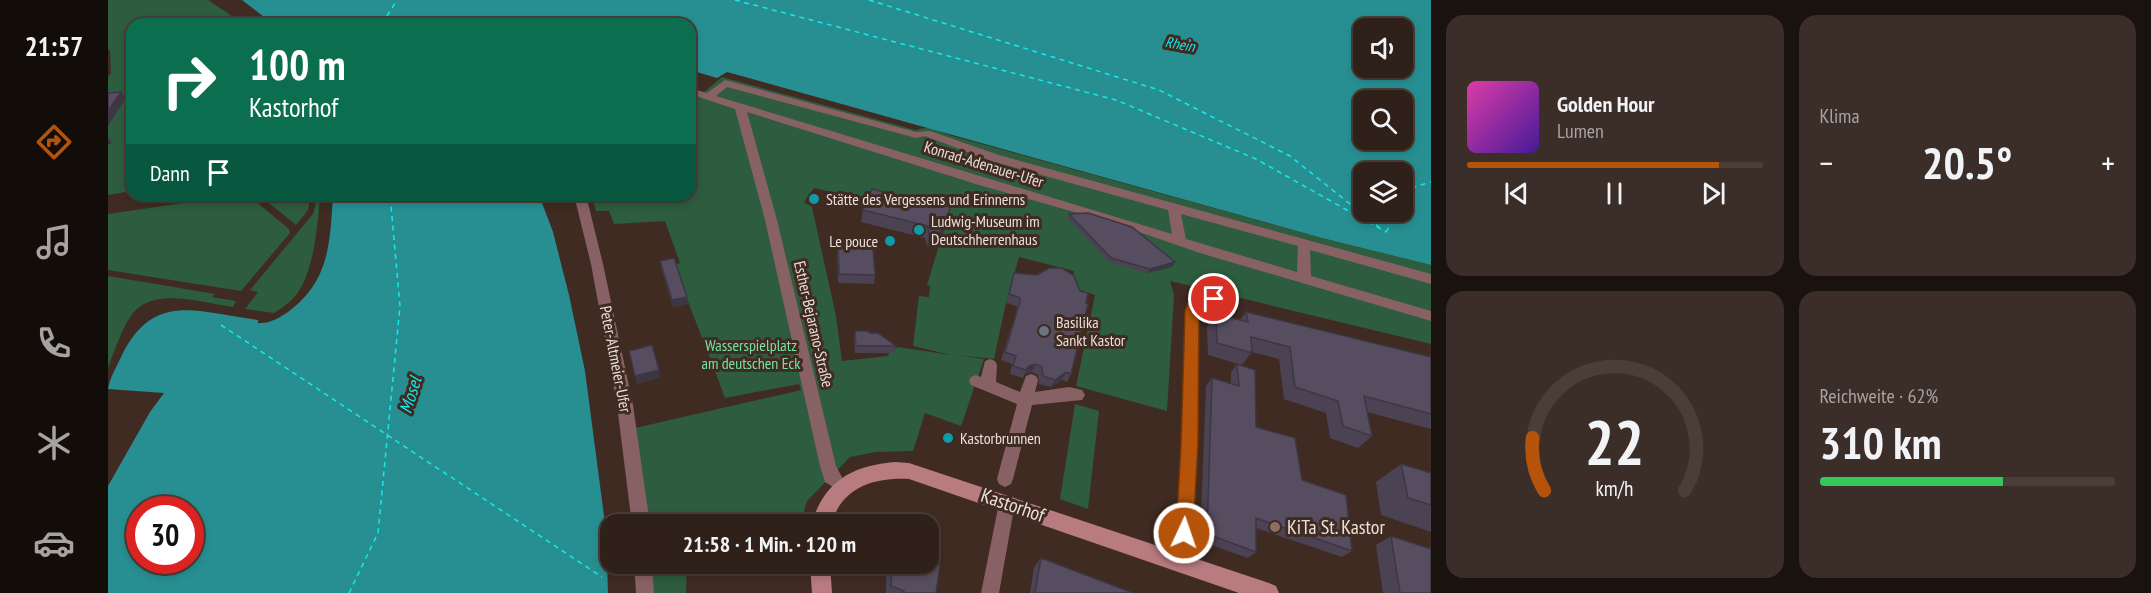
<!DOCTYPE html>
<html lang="de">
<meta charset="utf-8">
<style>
:root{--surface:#2f201a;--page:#3b2d27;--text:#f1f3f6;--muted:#a7a3a2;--line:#4a3e39;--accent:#b45309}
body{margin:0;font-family:"PT Sans Narrow",sans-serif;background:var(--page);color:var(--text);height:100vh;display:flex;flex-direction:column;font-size:22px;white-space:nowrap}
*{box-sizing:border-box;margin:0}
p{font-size:20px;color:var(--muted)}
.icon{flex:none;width:33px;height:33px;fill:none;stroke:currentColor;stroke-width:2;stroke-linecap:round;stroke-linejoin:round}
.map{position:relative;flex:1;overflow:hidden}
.side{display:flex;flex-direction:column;gap:15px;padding:15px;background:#1a120e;width:720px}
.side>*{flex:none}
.top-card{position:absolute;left:18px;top:18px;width:570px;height:183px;border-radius:18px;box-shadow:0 3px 9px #0003,0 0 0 2px var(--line);background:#0b6e4f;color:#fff;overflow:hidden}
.buttons{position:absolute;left:1245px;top:18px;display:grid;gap:12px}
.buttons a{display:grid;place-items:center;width:60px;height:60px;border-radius:12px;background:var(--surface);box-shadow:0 3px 9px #0003,0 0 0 2px var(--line);font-size:30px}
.speed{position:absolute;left:18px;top:496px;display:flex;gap:12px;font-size:30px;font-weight:700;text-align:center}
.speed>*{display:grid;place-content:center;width:78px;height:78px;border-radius:50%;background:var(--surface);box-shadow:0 3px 9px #0003,0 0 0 2px var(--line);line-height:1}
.speed .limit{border:9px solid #d22;background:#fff;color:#111}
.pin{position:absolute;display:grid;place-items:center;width:51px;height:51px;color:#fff;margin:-26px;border:3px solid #fff;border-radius:50%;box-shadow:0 2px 6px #0007}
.me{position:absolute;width:66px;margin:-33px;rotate:3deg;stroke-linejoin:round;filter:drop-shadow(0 0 4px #0008)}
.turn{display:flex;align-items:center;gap:21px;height:126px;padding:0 24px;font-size:27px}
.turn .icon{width:78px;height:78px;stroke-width:2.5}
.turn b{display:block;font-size:42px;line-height:51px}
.then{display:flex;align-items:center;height:57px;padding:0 24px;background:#0003;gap:12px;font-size:22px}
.big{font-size:45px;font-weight:600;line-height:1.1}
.side .widget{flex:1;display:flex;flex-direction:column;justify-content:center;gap:9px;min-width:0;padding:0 21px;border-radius:18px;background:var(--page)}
.side .dial{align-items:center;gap:0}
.dial svg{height:156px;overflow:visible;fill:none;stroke:var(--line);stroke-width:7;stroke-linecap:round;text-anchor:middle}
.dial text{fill:var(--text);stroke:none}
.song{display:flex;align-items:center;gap:18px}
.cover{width:72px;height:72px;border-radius:9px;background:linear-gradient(135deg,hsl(320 70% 55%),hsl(260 70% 35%))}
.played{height:6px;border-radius:3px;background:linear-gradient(90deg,var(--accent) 85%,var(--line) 85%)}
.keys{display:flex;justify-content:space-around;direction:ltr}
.heat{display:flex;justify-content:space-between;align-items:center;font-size:33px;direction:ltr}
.charge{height:9px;border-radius:4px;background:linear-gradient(90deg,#34c759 62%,var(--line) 0)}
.side .tiles{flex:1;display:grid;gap:15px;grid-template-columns:repeat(2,1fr)}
.trip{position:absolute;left:492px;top:514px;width:339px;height:60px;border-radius:18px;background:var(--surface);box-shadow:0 3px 9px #0003,0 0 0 2px var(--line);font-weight:600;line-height:60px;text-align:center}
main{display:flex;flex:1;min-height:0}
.dock{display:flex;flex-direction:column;width:108px;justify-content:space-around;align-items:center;background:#130d0a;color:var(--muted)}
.dock .icon{width:42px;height:42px}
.dock .active{color:var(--accent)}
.dock b{font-size:27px;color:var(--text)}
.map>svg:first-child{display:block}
.green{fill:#2d5c3f;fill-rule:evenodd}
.water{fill:#278f91;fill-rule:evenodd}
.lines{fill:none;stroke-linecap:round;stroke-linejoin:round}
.ferry{stroke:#12ebee;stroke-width:1.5;stroke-dasharray:5 4.5;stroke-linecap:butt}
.street{fill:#886164;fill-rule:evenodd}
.secondary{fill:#b87b80;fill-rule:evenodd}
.wall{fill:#4b4253}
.shaded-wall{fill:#3d3643}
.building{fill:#574d60;stroke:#3d3643;stroke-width:1.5}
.route{fill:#b45309;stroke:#753606;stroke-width:1.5}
.culture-dot{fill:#0f9aa8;stroke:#3f2b22;stroke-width:2}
.worship-dot{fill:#6b7280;stroke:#3f2b22;stroke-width:2}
.education-dot{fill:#8d6e63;stroke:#3f2b22;stroke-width:2}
.labels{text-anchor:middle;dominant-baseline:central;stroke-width:6;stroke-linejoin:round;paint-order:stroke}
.far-water-label{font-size:15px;font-style:italic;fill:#12ebee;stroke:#3f2b22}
.street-label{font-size:16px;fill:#ecdfd9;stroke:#3f2b22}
.poi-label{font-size:16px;fill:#ecdfd9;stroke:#3f2b22;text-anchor:start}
.park-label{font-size:16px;fill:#74e5a0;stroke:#3f2b22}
.water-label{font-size:18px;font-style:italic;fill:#12ebee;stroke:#3f2b22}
.near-street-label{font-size:20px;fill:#ecdfd9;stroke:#3f2b22}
.near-poi-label{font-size:20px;fill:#ecdfd9;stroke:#3f2b22;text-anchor:start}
</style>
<main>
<nav class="dock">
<b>21:57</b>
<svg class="icon active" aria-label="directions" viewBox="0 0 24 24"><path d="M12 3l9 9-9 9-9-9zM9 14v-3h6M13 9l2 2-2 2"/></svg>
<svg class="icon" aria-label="music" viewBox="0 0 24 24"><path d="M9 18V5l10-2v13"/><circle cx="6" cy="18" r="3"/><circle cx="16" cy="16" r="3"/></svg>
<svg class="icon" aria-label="phone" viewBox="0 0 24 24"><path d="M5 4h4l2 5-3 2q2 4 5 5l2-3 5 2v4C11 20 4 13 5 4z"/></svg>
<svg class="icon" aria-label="climate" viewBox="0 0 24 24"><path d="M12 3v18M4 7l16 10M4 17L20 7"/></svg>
<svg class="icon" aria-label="car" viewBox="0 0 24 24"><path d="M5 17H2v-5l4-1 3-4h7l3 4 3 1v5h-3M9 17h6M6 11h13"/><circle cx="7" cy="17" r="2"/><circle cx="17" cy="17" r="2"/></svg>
</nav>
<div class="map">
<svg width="1323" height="593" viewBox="0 0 1323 593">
<rect width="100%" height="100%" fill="#3f2b22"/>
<!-- green -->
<path class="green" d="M0,0H100L136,24H24V191L0,195V77L3,73L2,51L0,49Z
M614,77L807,130L822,127L841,135L1214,238L1323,265V344L1062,281L1066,295L1059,411L968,386L987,295L969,289L964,281L966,271L911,257L898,303L886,359L846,355L876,359L853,426L817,413L805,451L768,452L742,457L699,501L692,525H538L527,428L693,390L691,384L617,398C601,353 582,310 567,265L572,263L557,221L506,224L501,211H488L483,195H582V137L588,122L582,104ZM706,188L839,219L819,285L822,286L821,297L811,296L805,346L843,355L790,347L782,352L780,356L734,361L728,316L704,207L696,202Z
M130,195H140L181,229L182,233L133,291L0,270V214Z
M151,195H203L200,210L188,225Z
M210,195H212C210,223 206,268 191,291C185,301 175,307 166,313L137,309L150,292L142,290L205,214Z
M0,276L107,294L104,297L128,301L125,307C95,303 43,285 23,316C13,330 7,351 0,367Z
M967,404L991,411L980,509L952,499Z
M540,564H579L578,593H542Z"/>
<!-- water -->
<path class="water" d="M134,0H1323V265L1214,238L619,72L609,78L582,70V24H165ZM1256,28H1294V68H1256ZM1256,100H1294V140H1256ZM1256,172H1294V212H1256Z
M225,195H431L445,232L461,295L477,371L498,531L500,593H0V486L42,412L56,393L0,389C2,377 9,366 14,355C46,290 92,313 150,320V323C161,324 171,318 180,312C222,281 222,242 225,195ZM32,510H82V561H32Z"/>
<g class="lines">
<!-- ferry -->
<path class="ferry" d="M627,0L1008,100L1148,159L1278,232
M761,0L1051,90L1182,156L1272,228
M274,24L289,0
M1294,204L1303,188L1323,182
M1278,232L1290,212
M113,325L494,577
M241,593L270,533L292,306L282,195"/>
<!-- street -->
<path class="street" d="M617,80L808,132L822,131L891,155L1323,274V284L1202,250L1203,276L1323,311V321L1092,253L1005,223L871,185L639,112L669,220L728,466L736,481L734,486L728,489L717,482L712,466L657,220L627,109L582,94V88L599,93ZM619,87L808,138L817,136L883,161L1060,210L1064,234L608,96ZM1073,214L1190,246L1189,272L1078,239Z
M466,195H478L495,264L525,405L542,525H524L509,405L483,264Z
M1088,293L1111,295L1113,299L1111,303H1093L1091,311L1090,444L1083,564L1080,570L1074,573L1068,570L1065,564L1074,444L1077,311L1083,294Z
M882,359L887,361L889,365L888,382L912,392L918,376L923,374L928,376L930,380L927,392L961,387L974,390L977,395L974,400L924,405L905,479L903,484L897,487L891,484L889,479L909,404L863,385L861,381L863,377L868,375L873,377L877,361Z
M899,495L905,497L907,503L891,593H873L891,503L893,497Z
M526,564H544L546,593H528Z"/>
<!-- secondary -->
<path class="secondary" d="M787,462L801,463L1161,583L1168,586L1171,593H1131L801,479C765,477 733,488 723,525H703C716,482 742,466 787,462Z
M702,564H722L724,593H704Z"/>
</g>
<!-- wall -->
<path class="wall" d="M842,207L833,242L819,247L817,238L753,222L755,210Z
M961,214L1064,267L1039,273L1001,262L959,218Z
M730,243L767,275L766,284L730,283L729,252Z
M552,261L579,297L580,304L565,307L553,268Z
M906,273L963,374L959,382L954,380L943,387L931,384L930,375L924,372L917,374L915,378L902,374L904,364L893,360L909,309L908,306L898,303Z
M1138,312L1323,357V429L1259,412L1264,436L1250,448L1222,438L1218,413L1176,399L1171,359L1144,352L1134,365L1100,355L1099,327L1108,314L1132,320Z
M747,331L761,333L788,346L786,353H747L746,338Z
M1129,364L1148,427L1194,480L1244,551L1234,557L1148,528V552L1140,558L1092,541L1098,386L1104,378L1123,384V372Z
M1293,464L1323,473V532L1273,515L1268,482Z
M1283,536L1323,593H1275L1268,545Z
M933,558L1025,593H922L926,567Z
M780,564H820L828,593H778V569Z"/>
<!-- shaded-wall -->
<path class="shaded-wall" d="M13,92L18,98L0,126V111Z
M0,138L3,141V144H0Z
M842,207L833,242L819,247L821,235Z
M1067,262L1064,267L1039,273L1042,269Z
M579,297L580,304L565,307L564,300Z
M928,364L924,372L917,374L915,378L921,366Z
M551,370L552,378L529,384L527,376Z
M958,372L954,380L943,387L947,380Z"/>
<!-- building -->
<path class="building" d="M13,92L0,111V93Z
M764,189L842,207L836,230L821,235L820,226L755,210Z
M980,213L1024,227L1067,262L1042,269L1003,258L961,214Z
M730,243L765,249L767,275L731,274Z
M566,258L579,297L564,300L552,261Z
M941,268H954L966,276L972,291L980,293L978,303L980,304L963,374L958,372L947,380L935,376L934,367L928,364L921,366L918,370L905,366L908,356L897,352L912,301V298L901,294L906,273L929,275Z
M1138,312L1323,357V414L1256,396L1264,436L1235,426L1230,401L1187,387L1182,347L1143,337L1144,353L1109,343L1108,314L1140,322Z
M747,331H761V333H770L788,346H748Z
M544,345L551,370L527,376L521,351Z
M1129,364L1147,370L1148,427L1187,438L1194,480L1238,495L1244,551L1148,518V552L1099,534L1104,378L1131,386Z
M1293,464L1323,473V505L1300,498Z
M1283,536L1323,549V593H1292Z
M933,558L1025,593H927Z
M820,562L832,565L828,593H795L796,591L783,586L784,564H820Z"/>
<!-- route -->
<path class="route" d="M1088,293L1106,294L1113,299L1106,304L1093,303L1091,311L1090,444L1085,533L1083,539L1076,542L1070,539L1068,533L1073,444L1077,311L1083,294Z"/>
<!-- markers -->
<g class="culture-dot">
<circle cx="706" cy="199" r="6"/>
<circle cx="811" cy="230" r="6"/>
<circle cx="782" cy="241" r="6"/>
<circle cx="840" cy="438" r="6"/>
</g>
<circle class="worship-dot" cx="936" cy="331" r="6"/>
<circle class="education-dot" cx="1167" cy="527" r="6"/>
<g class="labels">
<!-- far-water labels -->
<g class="far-water-label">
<text transform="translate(1072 44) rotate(10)">Rhein</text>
</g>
<!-- street labels -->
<g class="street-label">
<text transform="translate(876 164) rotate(17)">Konrad-Adenauer-Ufer</text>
<text transform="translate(706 324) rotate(77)">Esther-Bejarano-Straße</text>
<text transform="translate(508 359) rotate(79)">Peter-Altmeier-Ufer</text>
</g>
<!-- poi labels -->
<g class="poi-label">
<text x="718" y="199">Stätte des Vergessens und Erinnerns</text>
<text x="823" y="221">Ludwig-Museum im<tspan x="823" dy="18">Deutschherrenhaus</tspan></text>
<text x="770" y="241" text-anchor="end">Le pouce</text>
<text x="948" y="322">Basilika<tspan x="948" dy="18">Sankt Kastor</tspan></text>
<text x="852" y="438">Kastorbrunnen</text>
</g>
<!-- park labels -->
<g class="park-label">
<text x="643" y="345">Wasserspielplatz<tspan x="643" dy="18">am deutschen Eck</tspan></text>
</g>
<!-- water labels -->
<g class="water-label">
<text transform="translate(302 395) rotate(-73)">Mosel</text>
</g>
<!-- near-street labels -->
<g class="near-street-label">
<text transform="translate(905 505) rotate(19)">Kastorhof</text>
</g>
<!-- near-poi labels -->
<g class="near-poi-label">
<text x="1179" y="527">KiTa St. Kastor</text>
</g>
</g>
</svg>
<div class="buttons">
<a><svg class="icon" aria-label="sound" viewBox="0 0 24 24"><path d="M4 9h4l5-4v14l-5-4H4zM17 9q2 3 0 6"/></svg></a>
<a><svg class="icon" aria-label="search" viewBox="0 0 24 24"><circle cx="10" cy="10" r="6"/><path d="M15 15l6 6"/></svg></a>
<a><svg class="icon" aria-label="layers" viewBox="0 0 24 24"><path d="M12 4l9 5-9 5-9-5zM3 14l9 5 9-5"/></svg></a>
</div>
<div class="speed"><div class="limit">30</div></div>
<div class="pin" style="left:1106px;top:299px;background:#d93025"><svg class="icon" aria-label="arrive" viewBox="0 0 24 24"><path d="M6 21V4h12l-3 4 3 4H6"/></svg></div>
<svg class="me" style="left:1076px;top:533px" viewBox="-20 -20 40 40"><circle r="17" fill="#b45309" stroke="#fff" stroke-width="3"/><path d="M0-11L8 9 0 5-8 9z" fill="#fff"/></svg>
<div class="trip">21:58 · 1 Min. · 120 m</div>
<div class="top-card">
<div class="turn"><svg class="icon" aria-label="right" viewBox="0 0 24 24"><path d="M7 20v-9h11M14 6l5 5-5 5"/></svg><div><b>100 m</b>Kastorhof</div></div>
<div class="then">Dann<svg class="icon" aria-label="arrive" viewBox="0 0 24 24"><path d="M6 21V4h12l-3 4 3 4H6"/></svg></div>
</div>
</div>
<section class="side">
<div class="tiles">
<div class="widget">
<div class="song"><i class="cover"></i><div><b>Golden Hour</b><p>Lumen</p></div></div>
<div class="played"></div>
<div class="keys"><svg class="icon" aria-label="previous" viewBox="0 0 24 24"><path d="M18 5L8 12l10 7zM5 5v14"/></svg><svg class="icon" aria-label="pause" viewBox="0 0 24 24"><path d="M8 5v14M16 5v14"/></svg><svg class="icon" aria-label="next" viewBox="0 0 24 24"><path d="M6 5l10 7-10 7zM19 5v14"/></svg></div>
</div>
<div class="widget"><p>Klima</p>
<div class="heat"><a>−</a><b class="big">20.5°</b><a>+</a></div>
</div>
<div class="widget dial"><svg viewBox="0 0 100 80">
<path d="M14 69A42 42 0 1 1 86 69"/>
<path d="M14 69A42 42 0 0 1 8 42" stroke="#b45309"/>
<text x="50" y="56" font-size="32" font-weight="700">22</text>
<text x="50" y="72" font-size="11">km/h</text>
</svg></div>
<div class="widget"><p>Reichweite · 62%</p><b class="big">310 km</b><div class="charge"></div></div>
</div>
</section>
</main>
